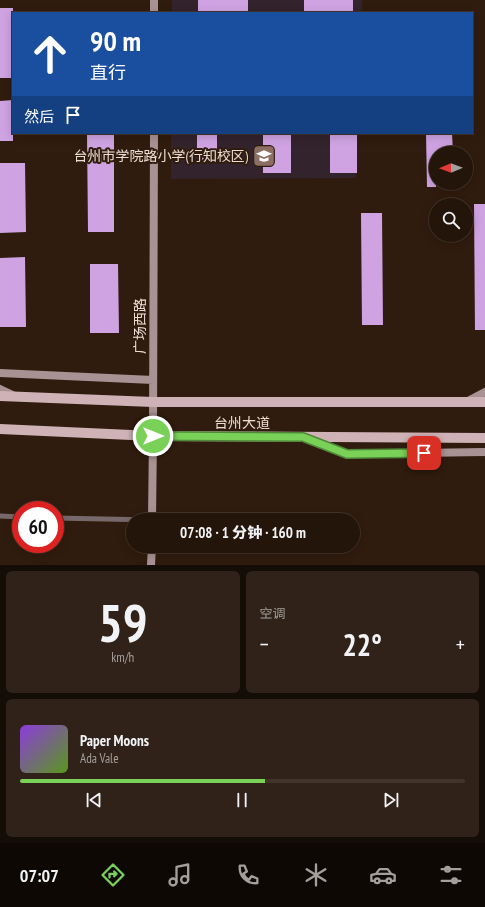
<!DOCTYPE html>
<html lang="zh">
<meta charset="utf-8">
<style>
:root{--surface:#24150a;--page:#302218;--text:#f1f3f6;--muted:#a39f9c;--line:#41342b;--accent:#79d158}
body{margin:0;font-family:"PT Sans Narrow","Noto Sans SC",sans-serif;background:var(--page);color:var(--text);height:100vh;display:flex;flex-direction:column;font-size:15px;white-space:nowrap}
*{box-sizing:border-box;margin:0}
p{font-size:13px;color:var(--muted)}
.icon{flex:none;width:22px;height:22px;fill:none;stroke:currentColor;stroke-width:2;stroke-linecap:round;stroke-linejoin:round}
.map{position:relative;height:565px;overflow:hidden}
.details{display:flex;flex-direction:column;gap:6px;padding:6px;background:#140c06;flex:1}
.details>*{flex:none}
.hud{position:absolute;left:12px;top:12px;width:461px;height:122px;border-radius:0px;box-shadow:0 2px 10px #0003,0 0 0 1px var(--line);background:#1a4fa0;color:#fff;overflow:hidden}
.needle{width:26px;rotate:269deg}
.buttons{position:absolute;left:429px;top:146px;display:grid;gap:8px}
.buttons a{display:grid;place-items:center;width:44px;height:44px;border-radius:50%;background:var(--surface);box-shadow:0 2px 10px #0003,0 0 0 1px var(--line);font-size:20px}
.speed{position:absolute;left:12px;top:501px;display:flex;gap:8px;font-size:20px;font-weight:700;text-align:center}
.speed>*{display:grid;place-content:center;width:52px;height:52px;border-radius:50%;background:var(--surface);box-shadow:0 2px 10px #0003,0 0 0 1px var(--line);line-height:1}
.speed .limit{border:6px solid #d22;background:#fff;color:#111}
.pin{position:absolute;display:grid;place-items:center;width:34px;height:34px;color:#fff;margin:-17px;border-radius:8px;box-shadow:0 2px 6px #0006}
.me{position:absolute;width:44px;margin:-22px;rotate:90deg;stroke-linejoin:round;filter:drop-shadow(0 0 3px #0008)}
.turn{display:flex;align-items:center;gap:14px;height:84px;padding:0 12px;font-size:18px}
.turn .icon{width:52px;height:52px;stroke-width:2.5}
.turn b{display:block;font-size:28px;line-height:34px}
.then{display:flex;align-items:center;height:38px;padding:0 12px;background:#0003;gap:8px;font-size:15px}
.big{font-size:30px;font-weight:800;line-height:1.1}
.details .widget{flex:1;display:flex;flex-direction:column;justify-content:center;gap:6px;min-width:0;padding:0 14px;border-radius:6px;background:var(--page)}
.details .dial{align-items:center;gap:0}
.dial b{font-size:52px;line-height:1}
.song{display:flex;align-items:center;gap:12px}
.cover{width:48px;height:48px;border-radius:6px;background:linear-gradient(135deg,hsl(270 70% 55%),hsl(90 70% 35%))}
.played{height:4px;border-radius:2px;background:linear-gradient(90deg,var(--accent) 55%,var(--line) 55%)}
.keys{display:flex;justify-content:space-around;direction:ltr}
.heat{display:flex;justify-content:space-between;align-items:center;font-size:22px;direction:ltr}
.details .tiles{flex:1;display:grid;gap:6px;grid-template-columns:1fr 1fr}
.widget:last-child{grid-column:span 2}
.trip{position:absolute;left:126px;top:513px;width:234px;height:40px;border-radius:20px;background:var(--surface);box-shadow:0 2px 10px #0003,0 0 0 1px var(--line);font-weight:800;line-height:40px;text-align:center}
.menu{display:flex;height:64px;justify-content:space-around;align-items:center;background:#0e0804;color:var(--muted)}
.menu .icon{width:28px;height:28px}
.menu .current{color:var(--accent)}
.menu b{font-size:18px;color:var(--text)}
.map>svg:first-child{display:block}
.education{fill:#33232c}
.building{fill:#cfa3e2}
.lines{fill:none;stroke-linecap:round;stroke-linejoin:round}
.service{stroke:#77696b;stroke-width:5}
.secondary{stroke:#a99294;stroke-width:8}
.primary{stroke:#cfb2b5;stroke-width:10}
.route-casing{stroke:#4f8839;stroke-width:10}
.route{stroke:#79d158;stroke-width:7}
.labels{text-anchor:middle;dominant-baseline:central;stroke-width:4;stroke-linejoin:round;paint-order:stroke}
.poi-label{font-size:14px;fill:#ecddd4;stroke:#301c0e;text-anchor:end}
.street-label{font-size:14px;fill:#ecddd4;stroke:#301c0e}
</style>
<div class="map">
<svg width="485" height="565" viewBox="0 0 485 565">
<rect width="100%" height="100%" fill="#301c0e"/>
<!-- education -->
<path class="education" d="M172,0H362V13H172Z
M171,133H358L356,178L171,179Z"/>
<!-- building -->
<path class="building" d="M198,0H248V13H198Z
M304,0H353V13H304Z
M0,8H13V78H0Z
M13,100V141H0V101Z
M87,133H114V232H88Z
M197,133H217V161H197Z
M263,133H291V173H263Z
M330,133H357V173H330Z
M426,133H452L453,153H436V187H427Z
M0,163H25L26,232L0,233Z
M474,204H485V330H475Z
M361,213H382L383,325H362Z
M25,257L26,327H0V258Z
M90,264H118L119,333H90Z"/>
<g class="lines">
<!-- service -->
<path class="service" d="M0,516L21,517
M55,518L153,520"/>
<!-- secondary -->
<path class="secondary" d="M154,13V0
M0,373L153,380
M0,389L15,396
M466,402L485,392
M307,439L347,454L485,452
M152,520L153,436L154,133
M151,565L152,546"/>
<!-- primary -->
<path class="primary" d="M0,396L153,402H485
M0,429L153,436L485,438"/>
</g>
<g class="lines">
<!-- route casing -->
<g class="route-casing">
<path id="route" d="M153,436L303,437L347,454L424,453"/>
</g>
<!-- route -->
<use href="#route" class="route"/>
</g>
<!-- icons -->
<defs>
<g id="school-square" transform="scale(1.15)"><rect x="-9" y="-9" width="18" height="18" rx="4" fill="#8d6e63" stroke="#301c0e"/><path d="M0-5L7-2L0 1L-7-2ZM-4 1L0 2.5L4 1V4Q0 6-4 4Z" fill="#fff"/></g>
</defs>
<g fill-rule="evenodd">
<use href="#school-square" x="264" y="156"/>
</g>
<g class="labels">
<!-- poi labels -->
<g class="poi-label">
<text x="248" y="156">台州市学院路小学(行知校区)</text>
</g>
<!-- street labels -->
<g class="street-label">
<text transform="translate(140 326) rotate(-90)">广场西路</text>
<text x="242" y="423">台州大道</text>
</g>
</g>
</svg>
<div class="buttons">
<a><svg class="needle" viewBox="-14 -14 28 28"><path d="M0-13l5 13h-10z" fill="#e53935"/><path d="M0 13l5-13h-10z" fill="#a39f9c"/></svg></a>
<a><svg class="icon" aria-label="search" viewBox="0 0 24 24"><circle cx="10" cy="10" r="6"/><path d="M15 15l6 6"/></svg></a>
</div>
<div class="speed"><div class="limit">60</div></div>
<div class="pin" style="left:424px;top:453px;background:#d93025"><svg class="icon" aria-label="arrive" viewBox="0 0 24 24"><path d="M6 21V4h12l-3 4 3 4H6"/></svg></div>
<svg class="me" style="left:153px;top:436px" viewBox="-20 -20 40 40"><circle r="17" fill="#79d158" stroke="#fff" stroke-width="3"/><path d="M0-11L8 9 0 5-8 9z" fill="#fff"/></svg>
<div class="trip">07:08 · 1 分钟 · 160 m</div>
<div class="hud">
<div class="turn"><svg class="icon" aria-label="ahead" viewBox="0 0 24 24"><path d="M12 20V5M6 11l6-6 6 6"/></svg><div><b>90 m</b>直行</div></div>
<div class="then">然后<svg class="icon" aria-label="arrive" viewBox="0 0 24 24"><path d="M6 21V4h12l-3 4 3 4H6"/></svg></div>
</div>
</div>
<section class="details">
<div class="tiles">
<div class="widget dial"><b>59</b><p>km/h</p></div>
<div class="widget"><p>空调</p>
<div class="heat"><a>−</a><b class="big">22°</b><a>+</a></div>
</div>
<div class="widget">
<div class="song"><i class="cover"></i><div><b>Paper Moons</b><p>Ada Vale</p></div></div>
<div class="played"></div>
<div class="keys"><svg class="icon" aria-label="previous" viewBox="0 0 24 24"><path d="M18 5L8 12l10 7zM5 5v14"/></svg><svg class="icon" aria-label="pause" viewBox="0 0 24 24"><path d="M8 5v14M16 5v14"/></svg><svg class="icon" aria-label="next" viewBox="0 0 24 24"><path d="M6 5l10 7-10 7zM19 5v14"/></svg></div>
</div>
</div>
</section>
<nav class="menu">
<b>07:07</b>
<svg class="icon current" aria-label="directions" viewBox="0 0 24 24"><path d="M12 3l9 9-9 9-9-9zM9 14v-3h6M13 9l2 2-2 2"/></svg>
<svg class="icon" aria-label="music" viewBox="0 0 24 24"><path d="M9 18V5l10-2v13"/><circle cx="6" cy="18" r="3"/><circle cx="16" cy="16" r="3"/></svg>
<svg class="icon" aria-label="phone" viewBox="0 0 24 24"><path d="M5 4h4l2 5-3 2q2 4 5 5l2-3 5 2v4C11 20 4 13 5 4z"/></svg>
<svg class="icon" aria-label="climate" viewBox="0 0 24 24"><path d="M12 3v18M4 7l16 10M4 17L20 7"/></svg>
<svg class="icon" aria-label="car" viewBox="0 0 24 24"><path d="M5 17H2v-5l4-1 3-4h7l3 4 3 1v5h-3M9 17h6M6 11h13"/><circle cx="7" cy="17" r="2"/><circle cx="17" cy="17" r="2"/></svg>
<svg class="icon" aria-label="filters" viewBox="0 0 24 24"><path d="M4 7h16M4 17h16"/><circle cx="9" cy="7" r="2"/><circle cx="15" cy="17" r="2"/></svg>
</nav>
